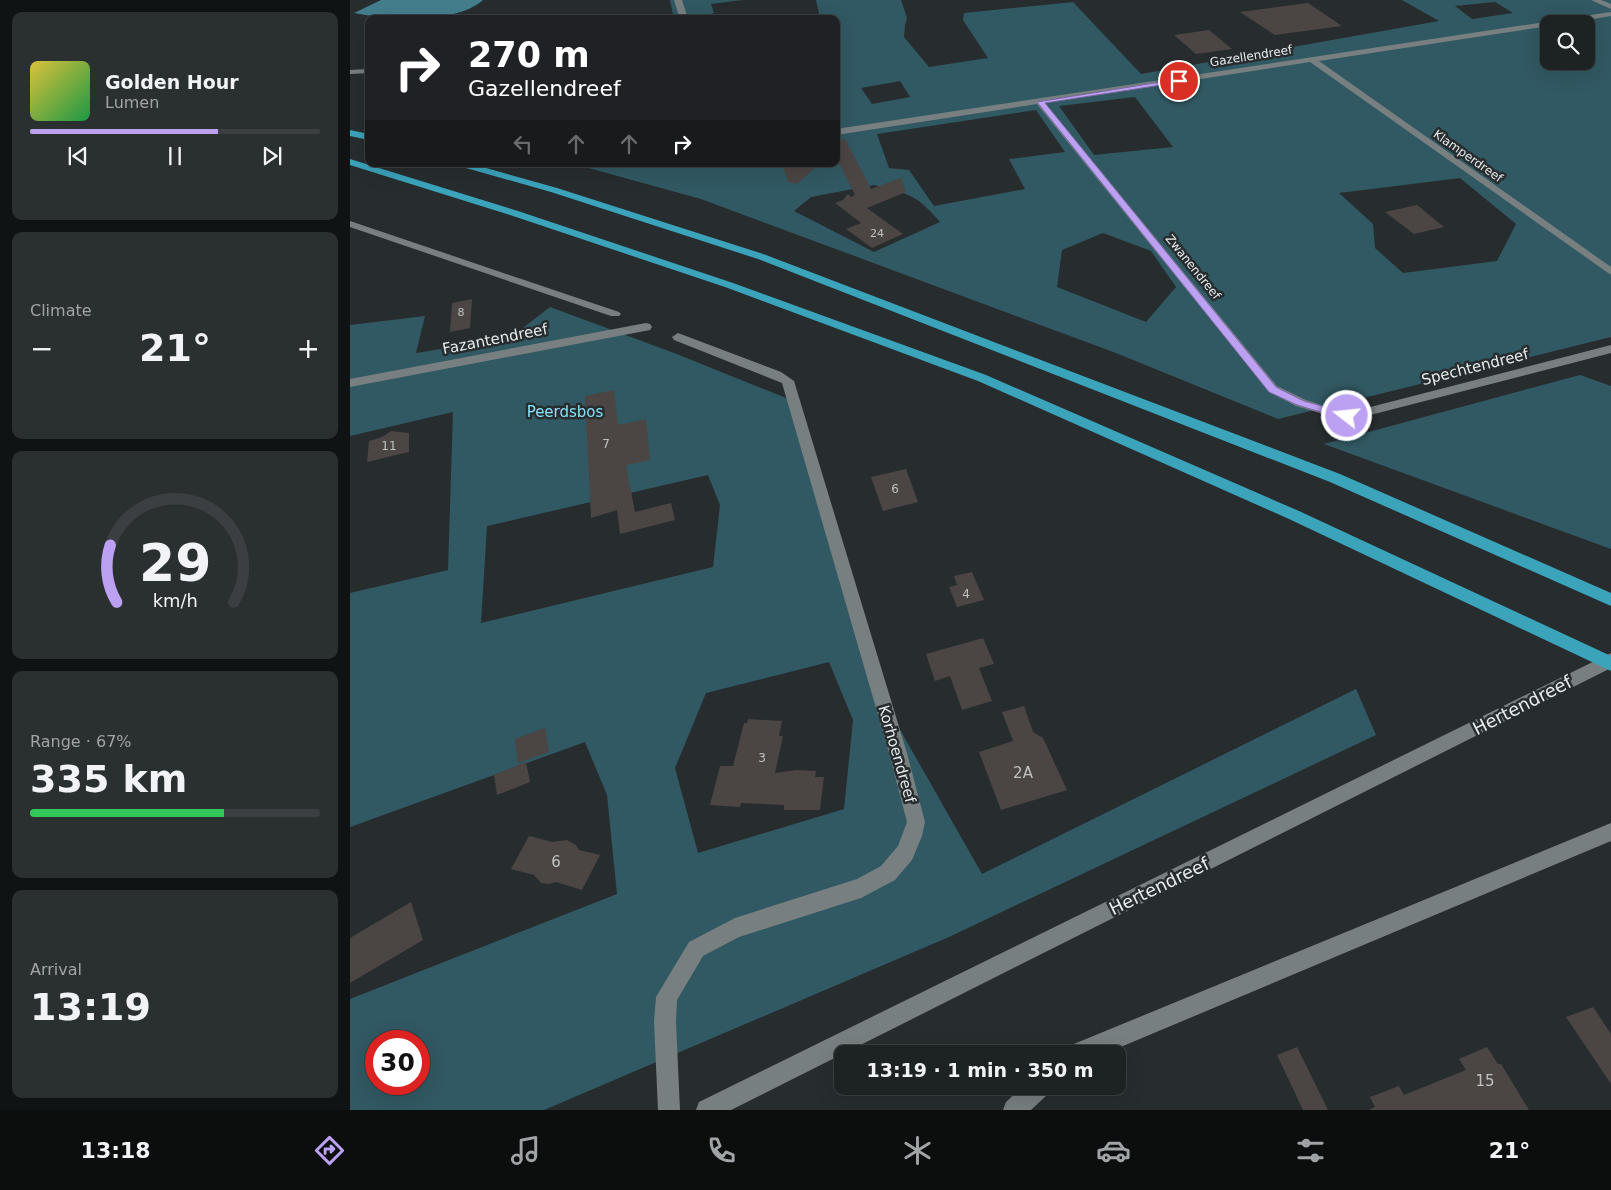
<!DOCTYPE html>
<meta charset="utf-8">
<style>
:root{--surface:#1d2223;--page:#2a2f30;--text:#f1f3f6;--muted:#a0a4a6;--line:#3b3f41;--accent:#bca0f2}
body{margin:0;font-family:"DejaVu Sans",sans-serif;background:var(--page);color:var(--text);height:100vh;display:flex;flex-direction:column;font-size:19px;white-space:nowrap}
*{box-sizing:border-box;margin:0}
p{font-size:16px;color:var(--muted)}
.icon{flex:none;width:28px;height:28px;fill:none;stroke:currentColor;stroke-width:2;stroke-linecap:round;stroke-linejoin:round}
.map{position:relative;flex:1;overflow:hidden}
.details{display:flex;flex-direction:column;gap:12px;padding:12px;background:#101313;width:350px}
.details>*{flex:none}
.banner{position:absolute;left:15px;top:15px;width:475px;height:152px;border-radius:10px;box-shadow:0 5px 20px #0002,0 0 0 1px var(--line);background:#202124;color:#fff;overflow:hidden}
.fabs{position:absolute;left:1190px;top:15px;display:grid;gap:10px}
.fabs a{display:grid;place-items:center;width:55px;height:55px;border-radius:10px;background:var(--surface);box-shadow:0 5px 20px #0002,0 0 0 1px var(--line);font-size:25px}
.speed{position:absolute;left:15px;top:1030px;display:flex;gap:10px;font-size:25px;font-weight:700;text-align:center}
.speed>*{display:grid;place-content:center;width:65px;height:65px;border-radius:50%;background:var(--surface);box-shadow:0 5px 20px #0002,0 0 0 1px var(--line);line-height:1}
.speed .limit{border:8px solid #d22;background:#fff;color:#111}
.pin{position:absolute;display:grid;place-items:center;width:42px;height:42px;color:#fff;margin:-21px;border:2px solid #fff;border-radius:50%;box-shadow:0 1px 5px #0007}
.me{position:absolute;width:55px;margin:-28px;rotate:286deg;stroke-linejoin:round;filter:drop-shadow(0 0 4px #0008)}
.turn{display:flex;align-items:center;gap:18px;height:105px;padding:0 20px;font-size:22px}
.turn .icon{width:65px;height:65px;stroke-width:2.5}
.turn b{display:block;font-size:35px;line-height:42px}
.lanes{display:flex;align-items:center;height:48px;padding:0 20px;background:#0003;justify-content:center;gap:25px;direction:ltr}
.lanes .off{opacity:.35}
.big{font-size:38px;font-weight:700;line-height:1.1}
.details .widget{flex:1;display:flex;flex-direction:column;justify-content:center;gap:8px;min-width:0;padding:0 18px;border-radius:10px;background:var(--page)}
.details .dial{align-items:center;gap:0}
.dial svg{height:130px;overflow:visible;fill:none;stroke:var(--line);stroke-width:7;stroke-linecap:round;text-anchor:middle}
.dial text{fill:var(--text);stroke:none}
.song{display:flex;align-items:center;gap:15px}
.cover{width:60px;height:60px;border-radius:8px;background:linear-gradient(135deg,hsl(50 70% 55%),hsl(140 70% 35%))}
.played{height:5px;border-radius:2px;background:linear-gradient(90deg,var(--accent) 65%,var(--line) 65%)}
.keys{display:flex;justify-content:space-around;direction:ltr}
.heat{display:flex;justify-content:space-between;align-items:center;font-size:28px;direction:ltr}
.charge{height:8px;border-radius:4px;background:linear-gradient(90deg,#34c759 67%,var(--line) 0)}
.trip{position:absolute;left:484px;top:1045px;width:292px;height:50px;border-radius:10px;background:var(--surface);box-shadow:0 5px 20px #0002,0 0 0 1px var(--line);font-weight:700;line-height:50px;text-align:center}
.tab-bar{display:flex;height:80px;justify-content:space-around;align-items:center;background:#0c0e0e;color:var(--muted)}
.tab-bar .icon{width:35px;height:35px}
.tab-bar .selected{color:var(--accent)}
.tab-bar b{font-size:22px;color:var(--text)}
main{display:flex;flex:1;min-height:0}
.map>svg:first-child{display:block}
.green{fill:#315963;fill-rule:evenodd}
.water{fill:#447e8d}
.building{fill:#4b4543}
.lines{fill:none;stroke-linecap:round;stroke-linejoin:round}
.minor{fill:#787f81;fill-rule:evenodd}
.motorway{fill:#3ba3ba;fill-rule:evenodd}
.route{fill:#bca0f2;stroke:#7a689d}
.labels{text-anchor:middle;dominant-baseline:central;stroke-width:5;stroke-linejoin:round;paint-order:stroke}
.far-number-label{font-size:11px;fill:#c0c2c2}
.far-street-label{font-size:12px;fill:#e7ebec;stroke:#272d2f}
.number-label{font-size:12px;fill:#c0c2c2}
.street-label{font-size:15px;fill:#e7ebec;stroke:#272d2f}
.park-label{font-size:15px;fill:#84e2f9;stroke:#272d2f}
.near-number-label{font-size:15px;fill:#c0c2c2}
.near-street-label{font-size:18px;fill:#e7ebec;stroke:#272d2f}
</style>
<main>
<section class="details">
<div class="widget">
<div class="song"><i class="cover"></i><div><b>Golden Hour</b><p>Lumen</p></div></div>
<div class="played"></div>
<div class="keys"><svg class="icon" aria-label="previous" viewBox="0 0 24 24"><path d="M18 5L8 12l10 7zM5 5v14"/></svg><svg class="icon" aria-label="pause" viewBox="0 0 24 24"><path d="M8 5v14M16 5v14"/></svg><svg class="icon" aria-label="next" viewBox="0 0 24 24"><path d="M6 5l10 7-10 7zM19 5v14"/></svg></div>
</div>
<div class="widget"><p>Climate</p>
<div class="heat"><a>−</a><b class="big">21°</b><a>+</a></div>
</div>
<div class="widget dial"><svg viewBox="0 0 100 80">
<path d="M14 69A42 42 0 1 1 86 69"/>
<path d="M14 69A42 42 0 0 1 10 34" stroke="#bca0f2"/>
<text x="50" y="56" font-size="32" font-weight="700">29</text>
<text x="50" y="72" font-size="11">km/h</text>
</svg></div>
<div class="widget"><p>Range · 67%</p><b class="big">335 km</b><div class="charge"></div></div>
<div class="widget"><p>Arrival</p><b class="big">13:19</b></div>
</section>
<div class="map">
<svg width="1261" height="1110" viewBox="0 0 1261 1110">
<rect width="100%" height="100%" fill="#272d2f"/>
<!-- green -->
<path class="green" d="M320,0H392L361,4L364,13L346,19H324Z
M466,0H551L557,18L555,25L554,37L579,67L638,58L613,20L614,13L744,0L723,2L791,74L1089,21L1052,0H1261V337L928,419L766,353L351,199L224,164H486V19H466L470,18ZM1145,2L1163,13L1122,19L1105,6ZM1199,24H1236V61H1199ZM550,81L560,97L522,104L511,88ZM785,97L823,147L744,155L709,106ZM686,110L715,152L659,159L675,189L584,206L559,170L539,168L527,134ZM1110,178L1166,224L1147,261L1053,273L1025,248L1023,224L989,193ZM524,185C559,194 566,194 590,222L524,252L444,211L461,197ZM753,233L801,251L826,287L796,322L707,287L712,250Z
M200,307L324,353L446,402L540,712L632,874L1006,689L1026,735L599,937L194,1110H0V999L267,894L257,795L235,742L0,827V593L98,570L103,412L0,436V325L75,316L66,353L160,338ZM358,475L370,505L363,567L131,623L137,526ZM479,662L503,720L494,809L348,853L325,768L356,693ZM26,1041H69V1084H26Z
M1230,375L1261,386V549L974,444Z"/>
<!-- water -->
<path class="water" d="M31,0H133C107,24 37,20 4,13Z"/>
<!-- building -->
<path class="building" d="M958,3L992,26L925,35L890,12Z
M859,30L882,49L846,54L824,35Z
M495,139L521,189L551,178L556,192L517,208L553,234L522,248L496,229L511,223L485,203L493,200L498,194L501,197L505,195L486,157V143Z
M432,164H469L447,184L438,182Z
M1067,205L1094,227L1064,234L1035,212Z
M122,299L120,328L100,332L102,303Z
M264,390L268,425L296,419L300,460L276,465L285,512L321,503L325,520L270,534L267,510L241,518L235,396Z
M41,431L59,433V452L17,462L19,441L32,437Z
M556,469L568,502L533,511L521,477Z
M622,572L634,600L607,607L599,587L607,585L604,576Z
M633,638L644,664L629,668L642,701L612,710L600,676L585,681L576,654Z
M674,706L683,732L693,738L717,790L651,810L629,752L663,741L652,712Z
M398,719L432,721L429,736H433L425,773L447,770L466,771L465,777H474L470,810H434V805L391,803L390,807L360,805L370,766H383L394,723H397Z
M195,728L199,752L168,763L165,739Z
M176,762L180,782L147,795L144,775Z
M179,836L202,842L217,840L226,845L229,850L250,855L232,890L206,882L199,884L191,883L184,875L161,869Z
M61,902L73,940L0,983V938Z
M1243,1007L1261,1034V1084L1216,1017Z
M947,1047L978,1110H953L927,1055Z
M1137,1047L1148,1064H1151L1179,1110H1019L1025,1107L1020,1097L1049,1086L1054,1095L1116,1070L1109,1059Z"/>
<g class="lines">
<!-- minor -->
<path class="minor" d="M324,0H332L338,19H330Z
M1241,0H1251L1261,4V9Z
M1261,12V16L1212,24H1199V26L969,61L1261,267V275L960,62L695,103L927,386L956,400L997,413L1261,345V353L997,421L946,406L919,392L687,104L486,135V129Z
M19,69V73L0,74V70Z
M0,221L269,312L271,314L269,316H261L0,227Z
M296,323L300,324L302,327L300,330L0,387V379Z
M328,333L431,372L444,381L557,753L575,822L572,836L562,860L545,880L511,898L389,937L353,956L327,1000L326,1022L330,1110H308L304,1022L306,997L339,942L385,918L507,879L531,866L548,846L557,822L539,753L432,383L324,340L322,337Z
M1261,653V668L381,1110H346L349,1102Z
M1261,823V841L754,1054H716L719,1046Z
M673,1086H701L698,1094L681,1110H653L656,1102Z"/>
<!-- motorway -->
<path class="motorway" d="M0,130L19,134V140L0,136Z
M0,159L168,211L383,283L636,375L949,511L1261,656V671L939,519L628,381L375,287L160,215L0,165Z
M107,164H122L207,188L416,255L990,474L1261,593V606L980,482L408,259L201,192L109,166Z"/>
</g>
<!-- route -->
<path class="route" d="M829,79L831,80V82L695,103L926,387L954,401L1001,414V419L997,420L947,405L919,392L687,102Z"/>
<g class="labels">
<!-- far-number labels -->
<g class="far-number-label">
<text x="527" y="233">24</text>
<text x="111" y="312">8</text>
</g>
<!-- far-street labels -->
<g class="far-street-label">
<text transform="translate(901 56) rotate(-9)">Gazellendreef</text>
<text transform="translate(1118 156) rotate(35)">Klamperdreef</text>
<text transform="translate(843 267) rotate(51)">Zwanendreef</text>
</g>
<!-- number labels -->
<g class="number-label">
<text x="256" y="444">7</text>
<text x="39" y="446">11</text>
<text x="545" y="489">6</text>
<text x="616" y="594">4</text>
<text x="412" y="758">3</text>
</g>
<!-- street labels -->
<g class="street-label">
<text transform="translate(145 339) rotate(-11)">Fazantendreef</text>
<text transform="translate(1125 367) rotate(-14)">Spechtendreef</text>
<text transform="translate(547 754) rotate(74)">Korhoendreef</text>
</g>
<!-- park labels -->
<g class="park-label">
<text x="215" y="412">Peerdsbos</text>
</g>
<!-- near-number labels -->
<g class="near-number-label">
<text x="673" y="773">2A</text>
<text x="206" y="862">6</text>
<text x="1135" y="1081">15</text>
</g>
<!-- near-street labels -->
<g class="near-street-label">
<text transform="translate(1172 705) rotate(-27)">Hertendreef</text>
<text transform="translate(809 886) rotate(-26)">Hertendreef</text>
</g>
</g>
</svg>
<div class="fabs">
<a><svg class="icon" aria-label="search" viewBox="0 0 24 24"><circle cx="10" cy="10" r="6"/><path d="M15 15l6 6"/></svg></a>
</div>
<div class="speed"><div class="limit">30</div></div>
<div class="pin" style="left:829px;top:81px;background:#d93025"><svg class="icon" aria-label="arrive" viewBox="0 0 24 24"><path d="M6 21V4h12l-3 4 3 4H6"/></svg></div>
<svg class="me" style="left:997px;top:416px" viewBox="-20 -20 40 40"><circle r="17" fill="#bca0f2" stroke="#fff" stroke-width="3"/><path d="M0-11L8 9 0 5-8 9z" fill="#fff"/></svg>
<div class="trip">13:19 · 1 min · 350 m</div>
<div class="banner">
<div class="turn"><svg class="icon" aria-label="right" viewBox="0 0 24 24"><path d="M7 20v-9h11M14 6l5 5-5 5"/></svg><div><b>270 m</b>Gazellendreef</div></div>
<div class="lanes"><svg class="icon off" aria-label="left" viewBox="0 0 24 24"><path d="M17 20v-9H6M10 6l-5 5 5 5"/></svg><svg class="icon off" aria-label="ahead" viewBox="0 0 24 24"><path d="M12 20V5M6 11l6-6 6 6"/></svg><svg class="icon off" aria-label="ahead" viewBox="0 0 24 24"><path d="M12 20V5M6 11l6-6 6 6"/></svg><svg class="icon" aria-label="right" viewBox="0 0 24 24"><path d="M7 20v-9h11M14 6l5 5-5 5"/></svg></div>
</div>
</div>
</main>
<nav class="tab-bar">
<b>13:18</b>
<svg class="icon selected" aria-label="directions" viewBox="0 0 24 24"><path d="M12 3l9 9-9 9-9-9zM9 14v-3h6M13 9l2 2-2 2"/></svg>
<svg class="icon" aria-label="music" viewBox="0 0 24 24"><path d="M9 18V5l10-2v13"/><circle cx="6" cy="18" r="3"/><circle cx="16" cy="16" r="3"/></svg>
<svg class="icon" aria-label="phone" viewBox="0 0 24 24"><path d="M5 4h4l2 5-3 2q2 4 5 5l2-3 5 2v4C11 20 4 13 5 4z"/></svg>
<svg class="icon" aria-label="climate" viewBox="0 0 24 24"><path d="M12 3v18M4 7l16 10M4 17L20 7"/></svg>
<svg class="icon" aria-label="car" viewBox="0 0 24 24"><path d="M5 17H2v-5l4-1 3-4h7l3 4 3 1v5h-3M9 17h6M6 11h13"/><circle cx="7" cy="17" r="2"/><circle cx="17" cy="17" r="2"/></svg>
<svg class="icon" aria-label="filters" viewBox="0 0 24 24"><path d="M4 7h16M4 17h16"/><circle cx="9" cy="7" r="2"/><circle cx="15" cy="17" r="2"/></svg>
<b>21°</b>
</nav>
